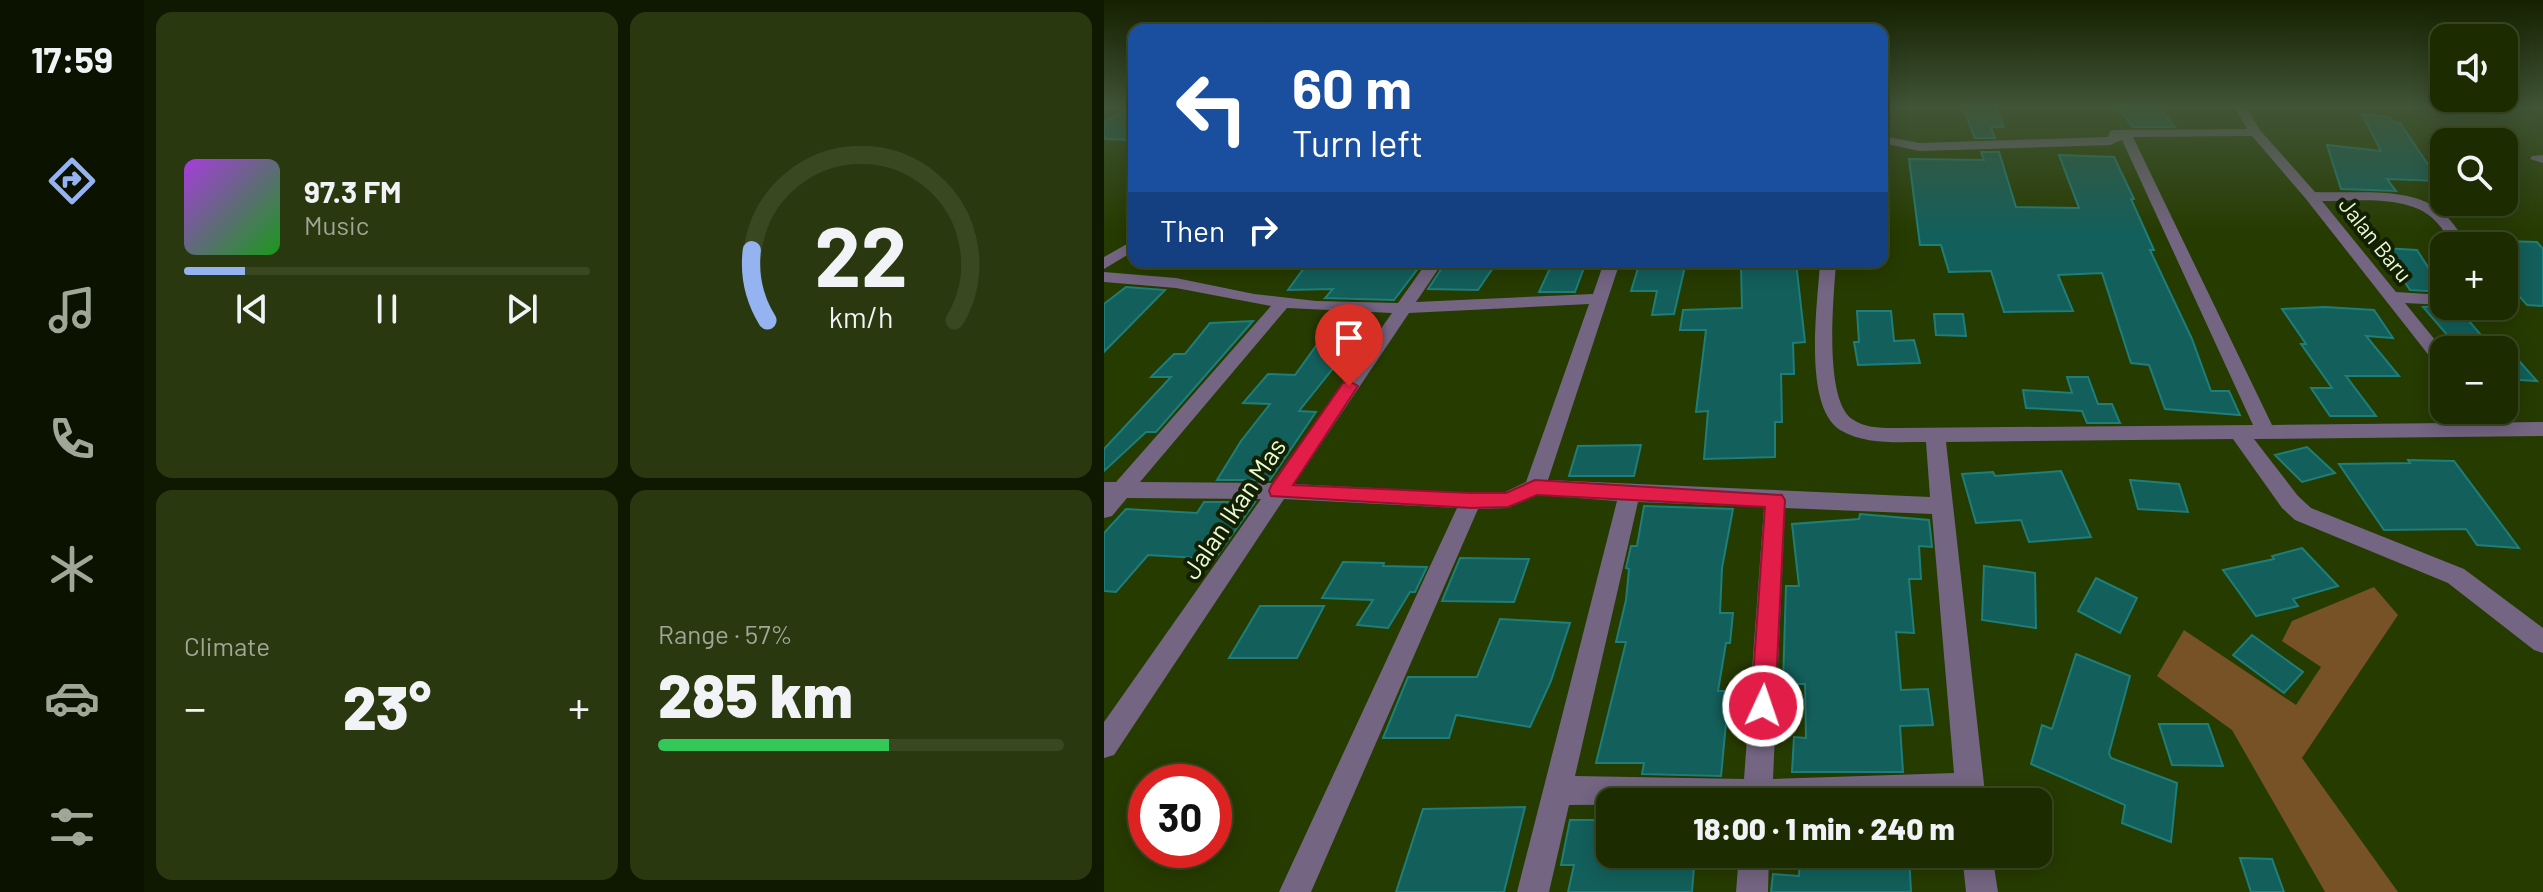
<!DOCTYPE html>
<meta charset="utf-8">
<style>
:root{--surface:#1c2c00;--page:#29380f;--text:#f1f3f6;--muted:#a0a799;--line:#3a4822;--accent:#95b2f1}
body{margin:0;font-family:Barlow,sans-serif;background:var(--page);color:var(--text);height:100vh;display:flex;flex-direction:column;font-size:30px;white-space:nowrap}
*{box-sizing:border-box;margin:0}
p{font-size:26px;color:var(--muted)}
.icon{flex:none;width:44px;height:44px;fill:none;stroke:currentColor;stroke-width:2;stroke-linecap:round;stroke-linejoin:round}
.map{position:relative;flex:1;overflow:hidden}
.sheet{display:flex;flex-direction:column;gap:12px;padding:12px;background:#0f1800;width:960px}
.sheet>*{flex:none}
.top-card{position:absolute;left:24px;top:24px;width:760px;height:244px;border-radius:16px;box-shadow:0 4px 20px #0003,0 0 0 2px var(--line);background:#1a4fa0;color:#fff;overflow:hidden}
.buttons{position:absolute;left:1326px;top:24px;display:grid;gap:16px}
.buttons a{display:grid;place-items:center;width:88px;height:88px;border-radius:16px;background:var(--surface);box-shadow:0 4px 20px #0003,0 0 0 2px var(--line);font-size:40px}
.speed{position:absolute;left:24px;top:764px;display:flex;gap:16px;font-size:40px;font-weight:700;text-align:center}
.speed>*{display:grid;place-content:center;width:104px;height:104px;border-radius:50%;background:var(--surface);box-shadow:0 4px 20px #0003,0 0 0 2px var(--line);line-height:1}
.speed .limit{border:12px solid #d22;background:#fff;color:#111}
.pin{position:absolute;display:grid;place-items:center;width:68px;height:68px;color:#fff;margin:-82px -34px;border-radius:50% 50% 50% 0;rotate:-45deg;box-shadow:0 0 8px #0007}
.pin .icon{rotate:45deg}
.me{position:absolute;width:88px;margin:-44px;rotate:3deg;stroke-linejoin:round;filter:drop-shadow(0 0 6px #0008)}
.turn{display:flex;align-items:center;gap:28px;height:168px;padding:0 32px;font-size:36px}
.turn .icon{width:104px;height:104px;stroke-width:2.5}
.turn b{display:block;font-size:56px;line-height:68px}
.then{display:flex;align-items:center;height:76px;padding:0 32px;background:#0003;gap:16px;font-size:30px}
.big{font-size:60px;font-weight:800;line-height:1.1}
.sheet .card{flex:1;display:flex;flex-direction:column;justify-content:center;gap:12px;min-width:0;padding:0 28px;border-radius:16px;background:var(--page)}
.sheet .dial{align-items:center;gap:0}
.dial svg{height:208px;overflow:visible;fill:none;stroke:var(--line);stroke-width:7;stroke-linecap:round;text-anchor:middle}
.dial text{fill:var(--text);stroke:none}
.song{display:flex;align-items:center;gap:24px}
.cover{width:96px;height:96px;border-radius:12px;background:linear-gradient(135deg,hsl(280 70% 55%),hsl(120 70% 35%))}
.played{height:8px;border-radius:4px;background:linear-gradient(90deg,var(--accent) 15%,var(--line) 15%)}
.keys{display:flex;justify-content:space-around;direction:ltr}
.heat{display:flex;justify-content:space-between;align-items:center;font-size:44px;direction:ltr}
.charge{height:12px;border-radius:6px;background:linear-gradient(90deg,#34c759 57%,var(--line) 0)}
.sheet .tiles{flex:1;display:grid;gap:12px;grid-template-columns:repeat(2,1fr)}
.trip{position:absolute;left:492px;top:788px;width:456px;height:80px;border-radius:16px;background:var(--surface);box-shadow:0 4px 20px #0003,0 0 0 2px var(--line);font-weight:800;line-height:80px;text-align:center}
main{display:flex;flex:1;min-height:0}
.tabs{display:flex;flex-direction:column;width:144px;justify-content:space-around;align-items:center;background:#0b1200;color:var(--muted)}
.tabs .icon{width:56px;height:56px}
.tabs .current{color:var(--accent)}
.tabs b{font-size:36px;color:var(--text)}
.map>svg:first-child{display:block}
.green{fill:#765226}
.building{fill:#135f5b;stroke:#1e7e79;stroke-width:2}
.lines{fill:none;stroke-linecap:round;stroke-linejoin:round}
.minor{fill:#746582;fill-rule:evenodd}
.route{fill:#e11d48;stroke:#92132f;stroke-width:2}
.labels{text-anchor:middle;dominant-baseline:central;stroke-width:8;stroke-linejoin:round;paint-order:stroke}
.far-street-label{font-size:22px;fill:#e9fcd6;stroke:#132003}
.street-label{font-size:26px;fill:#e9fcd6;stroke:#132003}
</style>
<main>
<nav class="tabs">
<b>17:59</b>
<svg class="icon current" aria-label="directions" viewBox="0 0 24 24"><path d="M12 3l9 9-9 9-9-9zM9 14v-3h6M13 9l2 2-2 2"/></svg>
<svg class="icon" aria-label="music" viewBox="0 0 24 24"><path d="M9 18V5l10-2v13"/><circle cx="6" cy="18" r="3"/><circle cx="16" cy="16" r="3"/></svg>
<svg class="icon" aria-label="phone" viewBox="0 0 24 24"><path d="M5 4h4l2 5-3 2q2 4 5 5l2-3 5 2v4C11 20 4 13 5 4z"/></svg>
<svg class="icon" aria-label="climate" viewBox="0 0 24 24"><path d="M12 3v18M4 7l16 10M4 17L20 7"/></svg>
<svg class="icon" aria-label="car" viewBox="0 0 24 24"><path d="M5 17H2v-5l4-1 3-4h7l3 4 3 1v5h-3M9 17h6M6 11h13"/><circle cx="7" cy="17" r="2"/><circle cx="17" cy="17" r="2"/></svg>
<svg class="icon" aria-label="filters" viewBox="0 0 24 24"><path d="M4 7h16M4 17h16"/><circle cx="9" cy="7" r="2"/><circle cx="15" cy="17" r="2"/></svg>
</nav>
<section class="sheet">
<div class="tiles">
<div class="card">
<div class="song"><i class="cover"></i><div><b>97.3 FM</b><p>Music</p></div></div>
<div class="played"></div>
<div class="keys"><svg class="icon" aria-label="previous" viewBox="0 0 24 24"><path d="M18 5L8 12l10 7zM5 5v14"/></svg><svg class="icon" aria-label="pause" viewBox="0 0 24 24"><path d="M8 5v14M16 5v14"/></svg><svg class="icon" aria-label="next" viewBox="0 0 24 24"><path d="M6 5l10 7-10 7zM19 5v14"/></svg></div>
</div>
<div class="card dial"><svg viewBox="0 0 100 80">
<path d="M14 69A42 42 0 1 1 86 69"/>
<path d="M14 69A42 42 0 0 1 8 42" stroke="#95b2f1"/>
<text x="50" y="56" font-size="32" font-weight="700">22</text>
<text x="50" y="72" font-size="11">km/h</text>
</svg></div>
<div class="card"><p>Climate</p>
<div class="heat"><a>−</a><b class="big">23°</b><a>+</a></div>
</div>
<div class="card"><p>Range · 57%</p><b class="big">285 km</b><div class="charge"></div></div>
</div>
</section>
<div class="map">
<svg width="1439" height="892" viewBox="0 0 1439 892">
<rect width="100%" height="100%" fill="#263b00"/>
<!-- green -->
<path class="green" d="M1270,587L1294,615L1198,758L1294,892H1221L1128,730L1053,676L1080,630L1192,705L1217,667L1178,641L1188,621Z"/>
<!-- building -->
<path class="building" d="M859,108H891L900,127H887L891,138H871Z
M1014,108H1056L1071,127H1029Z
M19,111L30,112V140L0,139V122Z
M1258,114L1286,117L1289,122L1296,123L1335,181L1283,179L1292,191L1237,189L1223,145L1277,151Z
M877,152H895L912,207L975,208L955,155L1010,157L1030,199H1027L1050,250H1046L1088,339L1107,391H1125L1136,415L1061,409L1045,365L1027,363L998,273L954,275L969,311L900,312L887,271L845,272L837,245H816L805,159L880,160Z
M1400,241L1433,242L1439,249V306L1423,305L1400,279Z
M1279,248L1313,250L1340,292L1306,290Z
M261,262H319L290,300L221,298L229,289L184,290L203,264Z
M342,262H393L374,290L324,289Z
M449,262H482L471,292H435Z
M536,262H582L570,314L548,315L553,291H527Z
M692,262L701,342L689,343L690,374H677L678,422H671V457L600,459L604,411L592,412L602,330H576L579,310L638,308L637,265Z
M22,287L61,290L0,352V304Z
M1343,306H1352L1390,350H1356L1319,307Z
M1221,307L1270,310L1289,338L1262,336L1295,376H1242L1272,416H1226L1207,388H1228L1197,344H1202L1178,309Z
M753,311H787L790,341L810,340L816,363L754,365L750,342H755Z
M830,314H859L862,336L832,335Z
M149,321L52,432H42L0,471V449L67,377H47L70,354H81L106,323Z
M1400,344L1433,381L1400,379Z
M212,346L260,347L247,366H231L195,411L212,412L166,480H113L137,441L166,404L139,403L164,374L191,375Z
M963,377H984L994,404H1008L1016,423H983L978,411L922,408L919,390L968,393Z
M537,445L530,476H465L474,446Z
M1203,447L1231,473L1198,482L1171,455Z
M1304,460L1350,461L1415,548L1373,545L1362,529L1280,530L1235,464L1306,463Z
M957,471L987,537L925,542L917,520L872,523L858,474L889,472L891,476Z
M1026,480L1075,484L1084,512L1034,509Z
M100,502H151L111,559L44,555L12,592L0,591V533L22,509L93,513Z
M540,506L629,509L618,568L616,613H629L626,643H622L614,691H625L617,776L538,774L540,763H492L522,642H512L522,600L525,569L522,568L527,546H533Z
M756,514L825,520L828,547L815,546L817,579H805L810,633L792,632L797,690L824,689L829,725L796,726L799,772H688L690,737L702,738L701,684H679L682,586H695L688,524L755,519Z
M1198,548L1234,586L1189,599L1194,606L1152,616L1119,570L1170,559L1168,556Z
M356,558L425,559L410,602L338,601Z
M239,562L280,563L279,566L323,567L311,592H306L284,628L253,625L269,600L218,598Z
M880,566L931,573L932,628L878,620Z
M992,578L1033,598L1016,633L974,611Z
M156,606H220L193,658H125Z
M396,619L466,623L447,681L426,727L352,715L345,738H279L304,677H373Z
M1148,635L1199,672L1180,693L1129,655Z
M972,654L1026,676L1005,753L1007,758L1073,783L1067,842L1018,823L1021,805L927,764L938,725L948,729Z
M1055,724H1104L1119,766L1068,765Z
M421,807L400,892H292L319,809Z
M466,820H506V854H591L588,892H464L470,865H457Z
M696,854H805L807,892H667L669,874L695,876Z
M1136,858L1168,859L1180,892H1147Z"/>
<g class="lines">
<!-- minor -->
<path class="minor" d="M1131,108H1143L1156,130L1211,192C1248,194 1302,186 1333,208C1346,217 1356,233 1365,246H1350C1343,236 1336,224 1326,216C1300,195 1249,201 1218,201L1292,292L1340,295V305L1301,303L1340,351V369L1334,367L1202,199L1148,136L1029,137L1168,425L1439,422V436L1150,439L1194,496L1207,508L1360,569L1439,628V653L1430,650L1344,583L1191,520L1178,508L1129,439L842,442L882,802L465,805L445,892H413L513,501L433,495L404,508L374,509L207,892H175L353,508L180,499L10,755L0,758V722L157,499L23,498L8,516L0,518V482H12L167,306L72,288L0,282V272L72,278L150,294L212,301L294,303L323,262H339L312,302L489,294L500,262H516L444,480L826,497L822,442C794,442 761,445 736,430C698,405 714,302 716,262H732C730,296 719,398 748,419C762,429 781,428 796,428L1149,425L1018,140L1006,145L816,151L778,143V136L816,143L1004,137L1006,131L1010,130L1143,129ZM485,304L422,482L401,492L367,493L190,484L305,313ZM183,308L288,313L168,483L36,482ZM534,502L660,507L640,779L471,776ZM681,508L828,514L850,773L669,779Z
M1439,155V163L1426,159L1428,156Z
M30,240V251L0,269V257Z
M635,854H665L664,892H632Z
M858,854H888L894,892H862Z"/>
</g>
<!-- sky -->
<linearGradient id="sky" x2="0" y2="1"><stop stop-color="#152000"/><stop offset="0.46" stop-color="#415537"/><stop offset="1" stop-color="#415537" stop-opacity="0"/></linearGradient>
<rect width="1439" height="233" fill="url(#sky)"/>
<!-- route -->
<path class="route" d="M245,381L254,386L189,485L367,493H402L431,480L678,495L681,500L671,706L667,714L659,717L650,714L647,706L661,507L433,495L404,507L367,508L167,496L165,491L167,486L239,383Z"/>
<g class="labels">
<!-- far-street labels -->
<g class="far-street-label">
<text transform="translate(1272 239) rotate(51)">Jalan Baru</text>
</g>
<!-- street labels -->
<g class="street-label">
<text transform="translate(129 508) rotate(-56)">Jalan Ikan Mas</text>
</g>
</g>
</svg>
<div class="buttons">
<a><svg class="icon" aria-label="sound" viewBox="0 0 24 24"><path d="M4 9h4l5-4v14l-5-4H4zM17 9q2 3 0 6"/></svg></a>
<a><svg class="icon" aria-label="search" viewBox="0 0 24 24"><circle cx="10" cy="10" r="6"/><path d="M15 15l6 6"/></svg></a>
<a>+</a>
<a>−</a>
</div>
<div class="speed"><div class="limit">30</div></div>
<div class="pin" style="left:245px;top:386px;background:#d93025"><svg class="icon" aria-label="arrive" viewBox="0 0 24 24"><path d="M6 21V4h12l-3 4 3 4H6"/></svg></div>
<svg class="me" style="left:659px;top:706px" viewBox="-20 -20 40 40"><circle r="17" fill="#e11d48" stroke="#fff" stroke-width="3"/><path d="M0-11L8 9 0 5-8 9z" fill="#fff"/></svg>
<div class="trip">18:00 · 1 min · 240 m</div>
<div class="top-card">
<div class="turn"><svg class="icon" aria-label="left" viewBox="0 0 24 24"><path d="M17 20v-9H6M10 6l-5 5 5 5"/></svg><div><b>60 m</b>Turn left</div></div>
<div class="then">Then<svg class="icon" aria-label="right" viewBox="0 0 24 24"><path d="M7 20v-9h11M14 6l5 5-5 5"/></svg></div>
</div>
</div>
</main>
